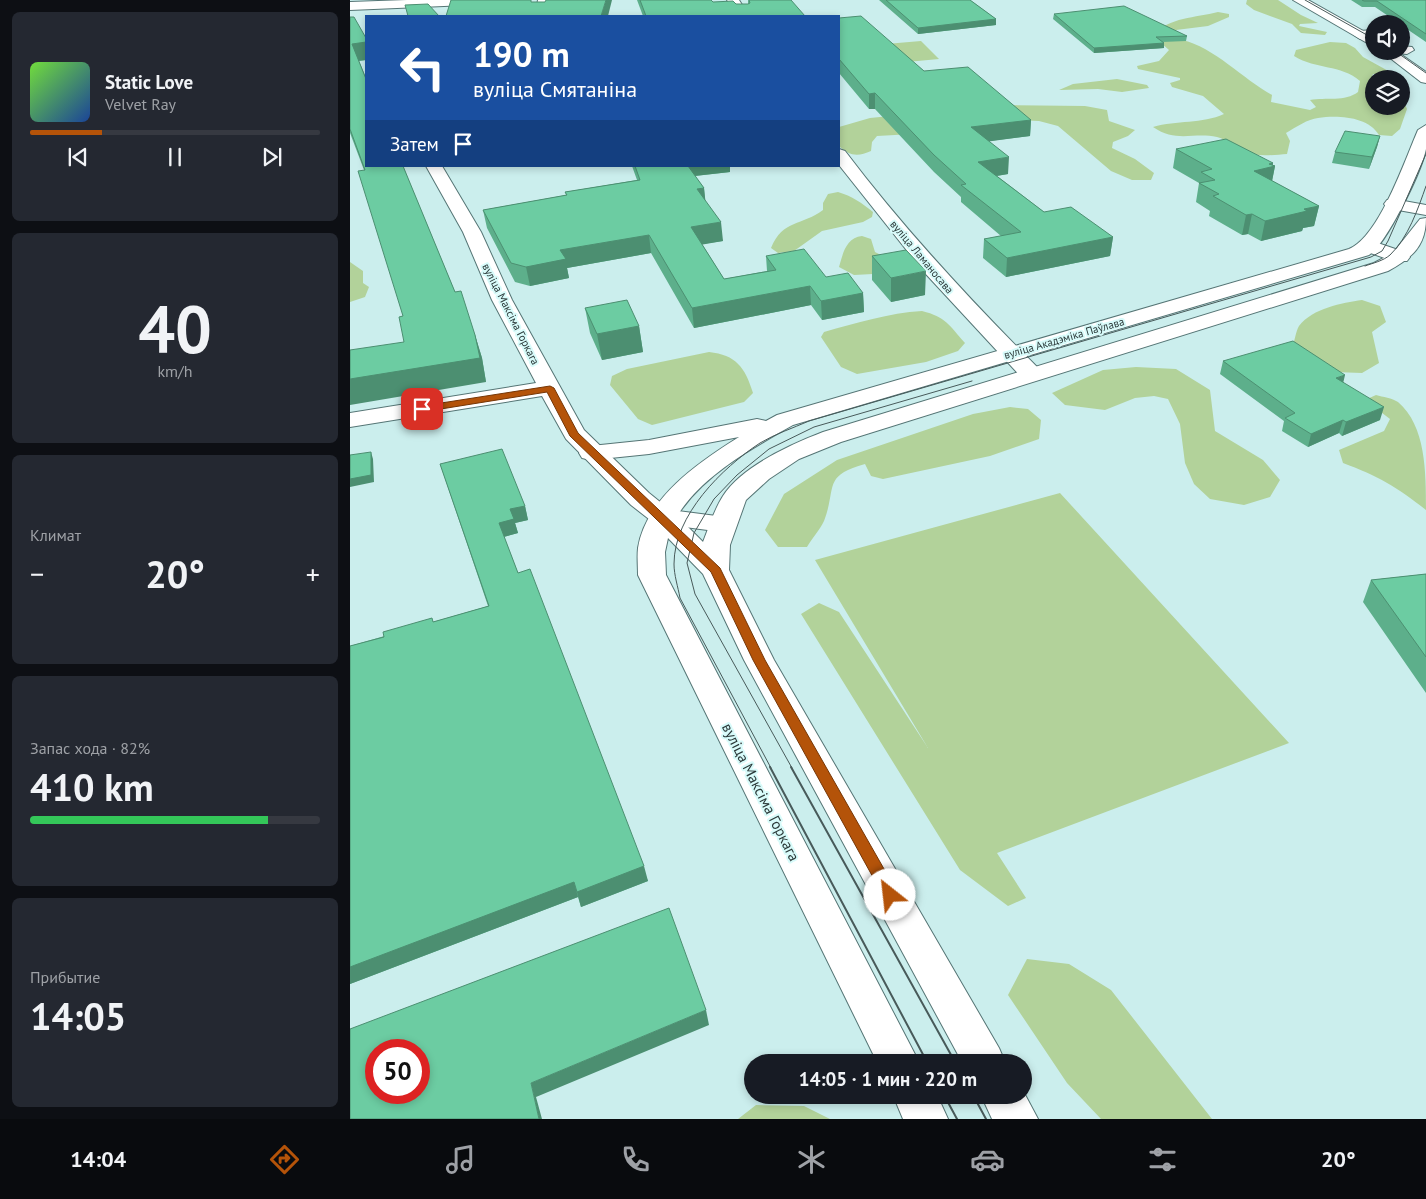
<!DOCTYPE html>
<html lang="ru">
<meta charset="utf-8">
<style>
:root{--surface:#171b24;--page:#242831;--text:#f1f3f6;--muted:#9ea1a6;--line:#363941;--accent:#b45309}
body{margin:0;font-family:"PT Sans",sans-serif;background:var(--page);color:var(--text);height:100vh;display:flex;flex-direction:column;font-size:19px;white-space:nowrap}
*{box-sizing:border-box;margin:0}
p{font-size:16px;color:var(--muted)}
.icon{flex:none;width:28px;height:28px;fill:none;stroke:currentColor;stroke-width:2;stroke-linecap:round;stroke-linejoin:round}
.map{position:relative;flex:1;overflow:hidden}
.sheet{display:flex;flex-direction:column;gap:12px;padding:12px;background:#0d0f14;width:350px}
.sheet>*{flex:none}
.hud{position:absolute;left:15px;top:15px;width:475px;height:152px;border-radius:0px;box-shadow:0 2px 8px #0003;background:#1a4fa0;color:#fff;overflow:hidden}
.tools{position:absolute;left:1015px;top:15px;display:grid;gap:10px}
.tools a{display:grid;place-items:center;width:45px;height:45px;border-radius:50%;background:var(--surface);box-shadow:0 2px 8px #0003;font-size:25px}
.speed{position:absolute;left:15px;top:1039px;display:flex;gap:10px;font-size:25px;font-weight:700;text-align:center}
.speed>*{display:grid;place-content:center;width:65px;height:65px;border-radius:50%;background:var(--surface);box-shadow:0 2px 8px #0003;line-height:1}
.speed .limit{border:8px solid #d22;background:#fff;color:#111}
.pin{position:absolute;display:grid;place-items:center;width:42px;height:42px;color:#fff;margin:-21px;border-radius:10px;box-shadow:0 2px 8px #0006}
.me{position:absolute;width:55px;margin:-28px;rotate:331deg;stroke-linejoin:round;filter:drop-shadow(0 0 4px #0008)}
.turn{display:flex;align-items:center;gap:18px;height:105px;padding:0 25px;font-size:22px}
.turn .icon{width:65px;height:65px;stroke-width:2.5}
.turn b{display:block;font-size:35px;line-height:42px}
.then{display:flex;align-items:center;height:48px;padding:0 25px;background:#0003;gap:10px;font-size:19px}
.big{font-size:38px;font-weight:700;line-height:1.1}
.sheet .tile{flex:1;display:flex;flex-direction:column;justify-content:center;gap:8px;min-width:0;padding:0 18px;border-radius:8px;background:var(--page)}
.sheet .dial{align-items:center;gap:0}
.dial b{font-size:65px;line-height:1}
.song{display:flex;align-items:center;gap:15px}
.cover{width:60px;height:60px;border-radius:8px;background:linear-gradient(135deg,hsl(100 70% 55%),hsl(220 70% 35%))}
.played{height:5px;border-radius:2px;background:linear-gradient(90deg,var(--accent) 25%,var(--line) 25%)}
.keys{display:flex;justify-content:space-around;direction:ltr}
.heat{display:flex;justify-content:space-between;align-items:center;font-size:28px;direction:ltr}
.charge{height:8px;border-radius:4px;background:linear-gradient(90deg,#34c759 82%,var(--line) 0)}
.trip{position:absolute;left:394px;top:1054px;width:288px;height:50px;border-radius:25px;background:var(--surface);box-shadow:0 2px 8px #0003;font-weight:700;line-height:50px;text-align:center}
.tab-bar{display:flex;height:80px;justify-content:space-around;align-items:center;background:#090b0e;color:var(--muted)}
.tab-bar .icon{width:35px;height:35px}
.tab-bar .active{color:var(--accent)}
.tab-bar b{font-size:22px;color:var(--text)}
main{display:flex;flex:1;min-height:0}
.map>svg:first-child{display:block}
.green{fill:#b2d29a}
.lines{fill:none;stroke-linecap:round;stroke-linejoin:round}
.street-casing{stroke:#557575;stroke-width:2}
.secondary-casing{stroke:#557575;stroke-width:2}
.street{fill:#fff;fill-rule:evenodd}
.secondary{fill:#fff;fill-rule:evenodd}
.tram-far1{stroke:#485a5a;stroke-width:1}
.tram{stroke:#485a5a;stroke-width:2}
.wall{fill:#5daf8b}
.shaded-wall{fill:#4c8f71}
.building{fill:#6ccca2;stroke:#4c8f71;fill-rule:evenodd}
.route{fill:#b45309;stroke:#753606}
.labels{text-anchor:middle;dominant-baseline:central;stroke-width:4;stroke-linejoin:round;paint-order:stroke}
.far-street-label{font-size:11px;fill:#2a3838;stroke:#d8fbfa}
.near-street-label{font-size:15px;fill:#2a3838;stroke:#d8fbfa}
</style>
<main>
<section class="sheet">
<div class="tile">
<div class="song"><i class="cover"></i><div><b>Static Love</b><p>Velvet Ray</p></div></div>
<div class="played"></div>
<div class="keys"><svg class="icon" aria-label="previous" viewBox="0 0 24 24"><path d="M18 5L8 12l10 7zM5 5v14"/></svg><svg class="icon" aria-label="pause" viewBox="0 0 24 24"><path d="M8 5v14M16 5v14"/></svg><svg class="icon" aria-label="next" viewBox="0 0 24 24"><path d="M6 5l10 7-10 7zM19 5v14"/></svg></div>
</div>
<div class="tile dial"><b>40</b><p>km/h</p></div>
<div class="tile"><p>Климат</p>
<div class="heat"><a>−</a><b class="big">20°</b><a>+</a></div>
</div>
<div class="tile"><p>Запас хода · 82%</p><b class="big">410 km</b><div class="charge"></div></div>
<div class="tile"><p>Прибытие</p><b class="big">14:05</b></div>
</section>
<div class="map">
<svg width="1076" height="1119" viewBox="0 0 1076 1119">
<rect width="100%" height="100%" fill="#cbeeed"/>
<!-- green -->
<path class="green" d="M897,0H928L951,15L968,23L950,24L949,26L977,32L975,35L951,33L942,24L904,10L896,4Z
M868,12L879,14V17L858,26L826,30L832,40C864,47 893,79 922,95L921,102L960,110L966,107L960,100C976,97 995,102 1008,92L1010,81C990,64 967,70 944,56L946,50L980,42L996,43L1005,48L1013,57L1042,73L1039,75L1023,74L1022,77L1026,79H1024V106H1051V95L1057,109L1050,129L1042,136L1029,135C1018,117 989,115 968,118C958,119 946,127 936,133L940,141L937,154C924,155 906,157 894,152C884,147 878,140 867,137C843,132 826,143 803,127C827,120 852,124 874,114L853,96L822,87L820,83L830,80V78L788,69L787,66L809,61L819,50L802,35C820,17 845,18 868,12Z
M571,41L589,59L492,68L489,48Z
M767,79L797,85L799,88L772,92L748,89L709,90L723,84Z
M651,105L735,106L757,110L759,121L785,130L778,136L763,142L762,148L785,159L804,173L801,180H782L761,171L708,126L689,121L666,120L563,134L527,136L522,142L521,151C508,157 499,156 489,146V127L520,118Z
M488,192C502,196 512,203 523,212L522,217L513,222L472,231L444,251L428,253L421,248C433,219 452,226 473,210V203L478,194Z
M512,236L521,239L525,252L531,255L523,274L504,275L489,267C493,253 496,238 512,236Z
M0,262L13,271V283L19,287L15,297L0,302Z
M1012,300L1030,306L1036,322L1022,332L1029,363L1012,373L984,372L943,345C945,339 946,331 949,326C963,308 992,303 1012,300Z
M572,311C596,317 599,325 615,343L608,351L576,362L507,374L491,367L471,337L474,332C506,323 539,313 572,311Z
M359,352C386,355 395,367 403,393L394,402L302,425L288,419L260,385L262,376L277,369Z
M786,367L826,369L860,390L865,431L913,460L930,480L920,497L894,505L860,499L844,484L835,463L830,424L818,399L804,396L785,398L755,410L715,405L702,393L753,370Z
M1026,395C1033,397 1042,398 1048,402C1076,426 1076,472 1076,510C1047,487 1028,476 993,463L989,450L1034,431L1040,419L1015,400Z
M660,407L678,409L691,420L689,439L640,456L533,479L521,476L515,464C472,476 487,487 474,521C470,530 462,538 457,547H428L415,530L434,494L487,460L623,414Z
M710,493L939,743L647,853L676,898L658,906L610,870L451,614L469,603L489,612L578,748L465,560Z
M677,959L719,964L761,990L862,1119H751L717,1083L658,995Z
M406,1105L454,1106L480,1119H388Z"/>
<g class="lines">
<!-- street casing -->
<g class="street-casing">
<path id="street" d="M57,0H147L141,4L0,10V2Z
M188,0H200L197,16H185Z
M377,0H389L399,16H387Z
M1024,30V38L1010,39L1004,35L1010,31Z
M1051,46L1062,47L1064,50L1057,54L1046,53L1045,51H1051Z
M489,149L495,151C554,229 620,300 689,369L692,374L689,379L681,381L673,379L574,272L489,165Z
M76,166H92L131,232L162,300L234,430L299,493L320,510L382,518L386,524L382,530L373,532L304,523L281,505L216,439L192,396L0,427V413L186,383L142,300L113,232Z
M1043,199L1076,205V215L1037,208L1034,204L1037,200Z
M1019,240L1057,253L1060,257L1057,261H1043L1012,250L1010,246L1012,242Z"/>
</g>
<!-- secondary casing -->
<g class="secondary-casing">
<path id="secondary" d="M943,0H958L1024,37V47Z
M1031,51H1046L1076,72V83L1071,82Z
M1076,125C1076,133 1076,142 1076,149C1072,170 1037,244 1019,255L443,425C402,448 353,475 327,516L353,542C359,527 364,510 373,496C392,466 442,444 473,432L1024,263L1043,253L1070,219L1076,218C1076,246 1062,258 1038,271L491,442L449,459L419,479L396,500L380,545L379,570L424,660L649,1048L655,1062H612L394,660L353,574L318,538L315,552L316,575L569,1062H527L288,575C288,566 287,557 288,548C296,498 349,462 389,437L299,454L241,460L232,458L229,453L232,448L241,446L299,440L407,419L416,421L427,415L999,249C1029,237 1055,160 1068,130Z
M672,1089L688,1119H642L631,1095H672Z
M543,1095H587L598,1119H553Z"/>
</g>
<!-- street -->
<use href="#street" class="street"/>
<!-- secondary -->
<use href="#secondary" class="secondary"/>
<!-- tram-far1 -->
<path class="tram-far1" d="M955,0L1024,39
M1045,51L1076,73
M1015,266C1023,263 1033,261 1040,255C1058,238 1068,209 1076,186
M421,768L330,598C328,587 324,575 324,564C324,515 372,468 410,443C425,434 443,428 459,421L1021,257L1032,251L1038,241L1076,154
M442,768L345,594L337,563L344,533L364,499L387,475L419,449L464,427L622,381"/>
<!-- tram -->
<path class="tram" d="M420,767L577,1062
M441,767L605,1062
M594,1095L607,1119
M623,1095L636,1119"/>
</g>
<!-- wall -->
<path class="wall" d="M287,0H361L363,2L386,4H398V0L455,16H293Z
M529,0H620L646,19V25L568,34Z
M1001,0H1076V42L1051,25V24H1050L1025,7H1012Z
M704,14L837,36L836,41L812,42L814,43V48L744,53L703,19Z
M0,17L16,38V60L9,61L105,292L125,335L132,358L136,382L54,342L53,316L14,170L0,133Z
M489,18L574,71L681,120L680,136L639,141L658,174L647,176L694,212L763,237L760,256L656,277L633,258L634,239L651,236L611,202V197L584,172L525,109H519L489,73Z
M1030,136L1027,147L1019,169L982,163L985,152Z
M826,149L923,163V165L925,166L922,181L969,206L964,226L953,228L952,231L911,241L898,234L892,235L859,216L860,211L846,202L849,183L823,168Z
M282,166H380V172L345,176L354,188L355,201L373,241L352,244L374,279L417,271L416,256L476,277L513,293L514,312L472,320L461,305L344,328L301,253L217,268L219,278L180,286L165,282L137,228L133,210L216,195L215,192L287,180Z
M522,256L575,295L541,302L522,280Z
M235,308L289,326L293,352L252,360L240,333Z
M873,361L993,382L1030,420L992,436L989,433L958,447L932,431L934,421L870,374Z
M90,464L175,506L178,520L165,523L168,533L154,537L168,573L298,881L231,907L228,897L0,984V646L138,606Z
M1076,574V693L1013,602L1021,580Z"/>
<!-- shaded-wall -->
<path class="shaded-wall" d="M256,0H262L258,16H251Z
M646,19V25L568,34V28Z
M16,42V60L6,61L2,44Z
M814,43V48L744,53V48Z
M525,93V109H519V94Z
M681,120L680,136L620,144L621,127Z
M1030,136L1027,147L1019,169L1022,157Z
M659,157L658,174L627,179L628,162Z
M923,163L922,167L925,166L921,186L904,171L919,164Z
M334,166H380V172L335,177Z
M354,188L356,206L347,189Z
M969,206L964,226L953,228L952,231L911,241L915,221L954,209Z
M902,214L898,234L892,235L896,215Z
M371,222L373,241L344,246L341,227Z
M299,235L301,253L217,268L219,278L180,286L176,267L210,250Z
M763,237L760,256L656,277L657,258Z
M576,271L575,295L541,302V278Z
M460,286L461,305L344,328L342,308Z
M513,293L514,312L472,320L471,301Z
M289,326L293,352L252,360L247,334Z
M125,335L132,358L136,382L0,405V379Z
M995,375L992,388L986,378Z
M1034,407L1030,420L992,436L996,422Z
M993,420L989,433L958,447L961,434Z
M21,452L23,459L24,482L0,487V479Z
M175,506L178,520L165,523L168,533L153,537L149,523L160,509Z
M294,866L298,881L231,907L227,892Z
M224,882L228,897L0,984V967Z
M356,1010L359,1025L186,1097L192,1119H189L181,1083Z"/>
<!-- building -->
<path class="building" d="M101,0H181V2H195L196,0H256L251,16H96Z
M290,0H361L363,2L383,1L386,4H398L400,3L399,0H441L455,16H296Z
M536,0H620L646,19L568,28Z
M1012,0H1076V34L1027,1H1014Z
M78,4L89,16H58L55,5Z
M774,6L837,36L806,37L814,43L744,48L704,14Z
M511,16L574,71L618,67L681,120L621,127L659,157L628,162L694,212L721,207L763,237L657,258L634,239L671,232L611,185L616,184L584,155L525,93L519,94L489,59V18Z
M0,17H4L16,38V42L2,44L16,79V166H53L105,292L111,291L125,335L130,358L0,379V350L54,342L49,317L53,316L8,171L15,170L0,129Z
M995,131L1030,136L1022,157L985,152Z
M876,139L923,163L919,164L925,166L904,171L969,206L954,209L957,211L915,221L902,214L896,215L863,196L869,194L849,183L865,180L851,172L862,169L826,149Z
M285,166H338L354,188L347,189L371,222L341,227L374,279L426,270L416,256L454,249L476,277L498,273L513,293L471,301L460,286L342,308L299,235L210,250L216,259L176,267L161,263L133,210L217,195L215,192L290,180Z
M556,250L576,271L541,278L522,256Z
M277,300L289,326L247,334L235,308Z
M943,341L995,375L986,378L1034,407L996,422L993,420L961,434L935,418L945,413L873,361Z
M152,449L175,506L160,509L164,519L149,523L168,573L180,569L294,866L227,892L224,882L0,967V646L34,637L33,632L82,618L83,622L139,606L90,464Z
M21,452V475L0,479V455Z
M1076,574V657L1021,580Z
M319,908L356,1010L181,1083L189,1119H0V1029ZM26,1050H69V1092H26Z"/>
<!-- route -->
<path class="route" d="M200,386L204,388L228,433L370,568L415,660L546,890L548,895L546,899L540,901L535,899L403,660L361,572L220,436L197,392L72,412L67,409L72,406Z"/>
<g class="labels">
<!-- far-street labels -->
<g class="far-street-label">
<text transform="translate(572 257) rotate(50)">вуліца Ламаносава</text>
<text transform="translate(161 314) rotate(63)">вуліца Максіма Горкага</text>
<text transform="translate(714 338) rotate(-16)">вуліца Акадэміка Паўлава</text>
</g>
<!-- near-street labels -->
<g class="near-street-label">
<text transform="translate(411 792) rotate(63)">вуліца Максіма Горкага</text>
</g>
</g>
</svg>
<div class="tools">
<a><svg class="icon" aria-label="sound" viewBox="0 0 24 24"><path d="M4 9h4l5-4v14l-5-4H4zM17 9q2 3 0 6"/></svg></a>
<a><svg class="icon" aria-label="layers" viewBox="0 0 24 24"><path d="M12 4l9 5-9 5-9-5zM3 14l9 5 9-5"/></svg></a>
</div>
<div class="speed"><div class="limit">50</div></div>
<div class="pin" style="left:72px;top:409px;background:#d93025"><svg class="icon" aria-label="arrive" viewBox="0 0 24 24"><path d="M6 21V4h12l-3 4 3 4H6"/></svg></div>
<svg class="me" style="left:540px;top:895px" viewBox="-20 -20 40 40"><circle r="19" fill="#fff"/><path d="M0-13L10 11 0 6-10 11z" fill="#b45309"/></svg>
<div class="trip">14:05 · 1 мин · 220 m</div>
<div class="hud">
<div class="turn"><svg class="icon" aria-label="left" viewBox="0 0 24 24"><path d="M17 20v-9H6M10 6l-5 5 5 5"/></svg><div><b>190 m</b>вуліца Смятаніна</div></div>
<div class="then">Затем<svg class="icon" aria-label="arrive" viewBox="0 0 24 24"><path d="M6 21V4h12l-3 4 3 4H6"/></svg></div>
</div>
</div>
</main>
<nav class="tab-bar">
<b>14:04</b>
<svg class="icon active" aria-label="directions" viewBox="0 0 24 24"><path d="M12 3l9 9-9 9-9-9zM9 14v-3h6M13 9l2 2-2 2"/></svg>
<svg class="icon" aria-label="music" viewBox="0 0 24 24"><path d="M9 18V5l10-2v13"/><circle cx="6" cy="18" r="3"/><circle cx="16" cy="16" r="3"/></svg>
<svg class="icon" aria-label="phone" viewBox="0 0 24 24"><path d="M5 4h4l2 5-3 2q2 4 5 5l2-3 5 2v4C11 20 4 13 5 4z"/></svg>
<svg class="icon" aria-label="climate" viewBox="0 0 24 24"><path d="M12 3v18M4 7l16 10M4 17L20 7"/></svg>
<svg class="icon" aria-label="car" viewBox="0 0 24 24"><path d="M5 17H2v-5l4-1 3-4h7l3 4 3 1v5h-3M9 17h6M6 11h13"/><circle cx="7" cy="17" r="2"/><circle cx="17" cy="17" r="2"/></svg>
<svg class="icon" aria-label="filters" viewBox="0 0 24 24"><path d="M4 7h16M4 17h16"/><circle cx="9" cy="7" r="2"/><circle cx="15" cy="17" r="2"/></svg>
<b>20°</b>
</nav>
